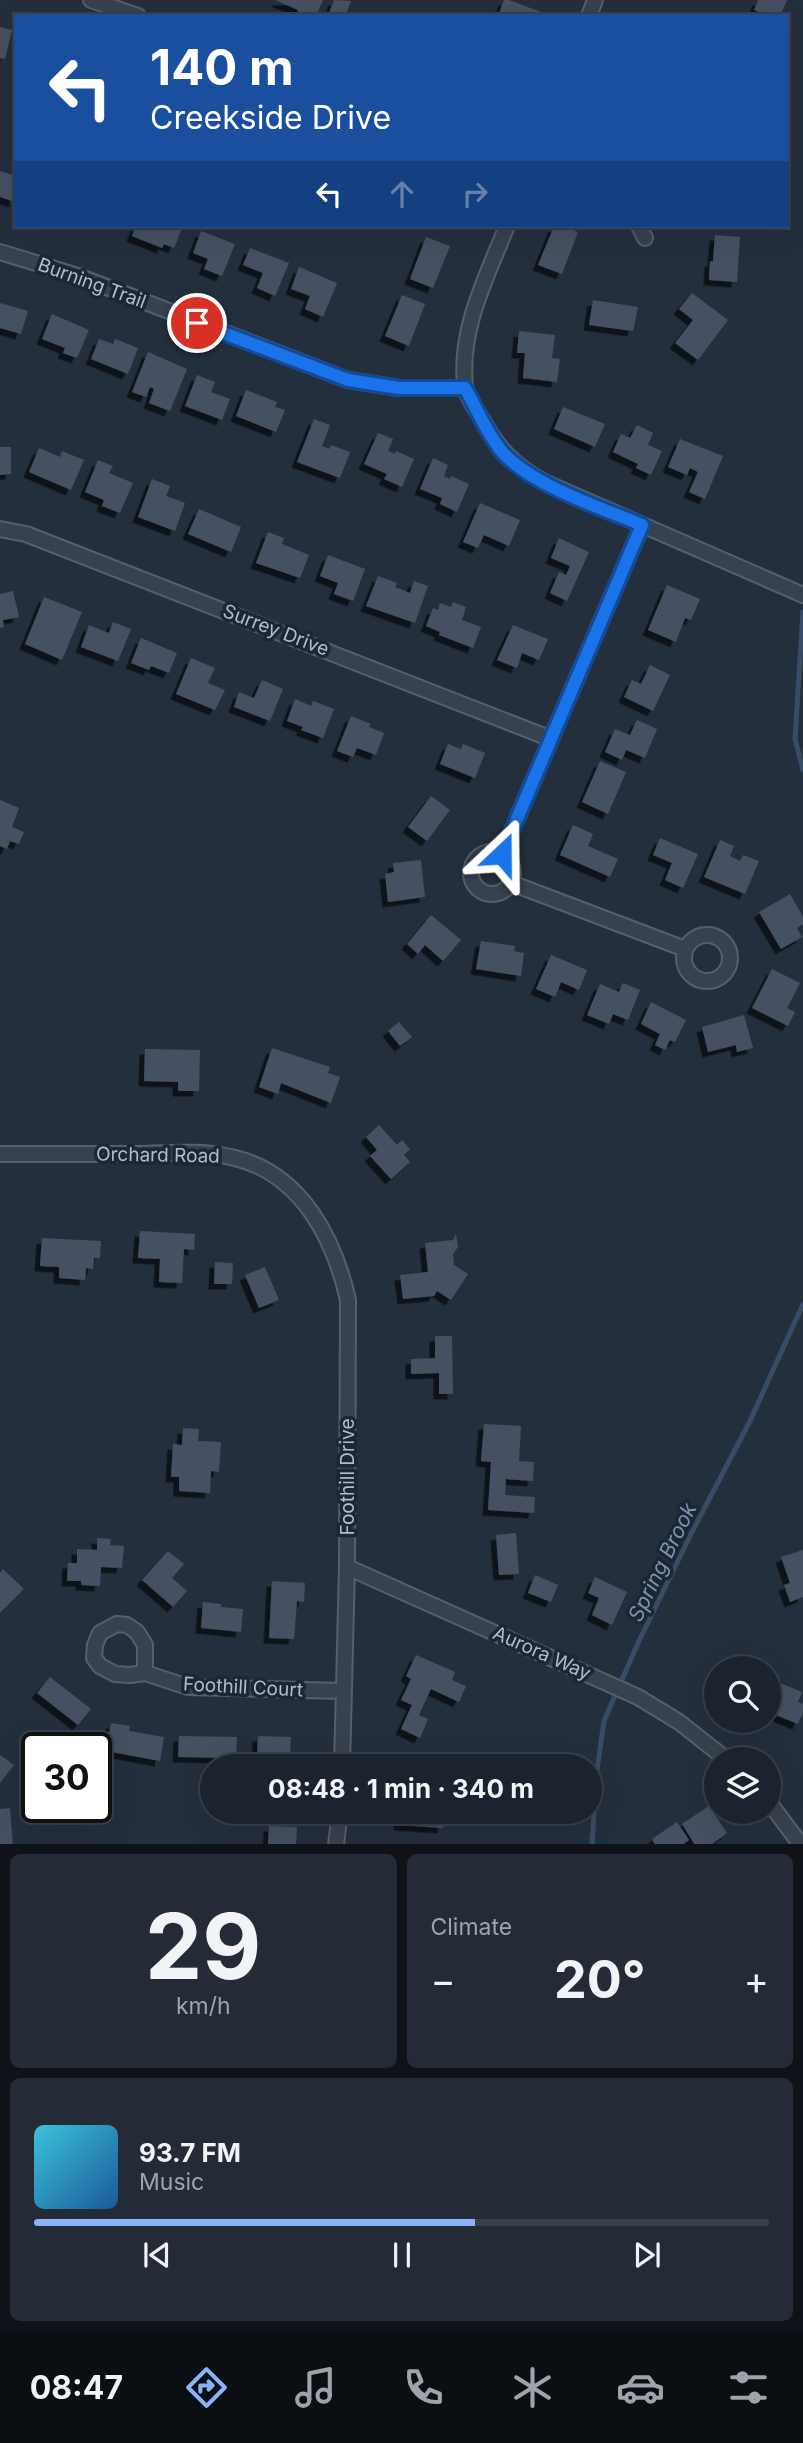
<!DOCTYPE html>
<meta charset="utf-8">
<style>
:root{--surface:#1b232e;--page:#242b36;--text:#f1f3f6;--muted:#a0a4aa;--line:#39404a;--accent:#8ab4f8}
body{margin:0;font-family:Inter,sans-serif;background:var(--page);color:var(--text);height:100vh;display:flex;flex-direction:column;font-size:26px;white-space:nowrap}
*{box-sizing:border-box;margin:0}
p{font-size:23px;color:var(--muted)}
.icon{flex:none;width:38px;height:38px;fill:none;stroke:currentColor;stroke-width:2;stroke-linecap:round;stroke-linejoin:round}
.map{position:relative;height:1844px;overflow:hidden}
.drawer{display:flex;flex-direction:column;gap:10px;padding:10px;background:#0f1319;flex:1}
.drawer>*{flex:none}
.banner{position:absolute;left:14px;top:14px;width:775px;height:214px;border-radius:0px;box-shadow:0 7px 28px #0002,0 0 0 2px var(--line);background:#1a4fa0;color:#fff;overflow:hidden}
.fabs{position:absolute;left:704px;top:1656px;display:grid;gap:14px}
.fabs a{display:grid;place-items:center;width:77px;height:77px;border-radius:50%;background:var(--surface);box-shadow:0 7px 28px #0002,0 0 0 2px var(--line);font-size:35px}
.speed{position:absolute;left:21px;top:1732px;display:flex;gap:14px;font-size:35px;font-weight:700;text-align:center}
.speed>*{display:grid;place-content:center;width:91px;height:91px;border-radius:50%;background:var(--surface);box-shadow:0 7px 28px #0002,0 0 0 2px var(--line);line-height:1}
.speed .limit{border:4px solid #111;border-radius:10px;background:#fff;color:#111}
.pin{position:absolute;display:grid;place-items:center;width:60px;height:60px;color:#fff;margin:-30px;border:4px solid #fff;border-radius:50%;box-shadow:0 2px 7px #0007}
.me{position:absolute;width:77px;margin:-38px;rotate:23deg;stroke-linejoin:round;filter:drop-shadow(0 0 5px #0008)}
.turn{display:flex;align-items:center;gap:24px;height:147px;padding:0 21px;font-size:32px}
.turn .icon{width:91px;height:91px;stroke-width:2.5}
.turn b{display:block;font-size:49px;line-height:60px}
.lanes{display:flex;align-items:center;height:66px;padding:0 21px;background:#0003;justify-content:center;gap:35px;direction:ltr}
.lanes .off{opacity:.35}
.big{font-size:52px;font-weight:700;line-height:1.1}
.drawer .card{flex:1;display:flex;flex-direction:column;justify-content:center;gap:10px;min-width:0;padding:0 24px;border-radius:10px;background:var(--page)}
.drawer .dial{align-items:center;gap:0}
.dial b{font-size:91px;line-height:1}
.song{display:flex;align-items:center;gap:21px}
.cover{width:84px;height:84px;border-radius:10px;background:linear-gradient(135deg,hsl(190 70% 55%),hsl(210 70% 35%))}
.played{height:7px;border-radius:4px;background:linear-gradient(90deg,var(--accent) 60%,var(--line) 60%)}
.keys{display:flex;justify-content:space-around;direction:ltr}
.heat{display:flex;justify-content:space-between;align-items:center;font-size:38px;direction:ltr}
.drawer .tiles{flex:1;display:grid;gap:10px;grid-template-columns:1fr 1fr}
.card:last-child{grid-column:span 2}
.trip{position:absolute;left:200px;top:1754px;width:402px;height:70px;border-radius:35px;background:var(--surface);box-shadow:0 7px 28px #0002,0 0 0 2px var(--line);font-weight:700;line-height:70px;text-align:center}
.tab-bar{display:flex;height:112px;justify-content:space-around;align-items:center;background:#0b0e12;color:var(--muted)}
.tab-bar .icon{width:49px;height:49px}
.tab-bar .current{color:var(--accent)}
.tab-bar b{font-size:32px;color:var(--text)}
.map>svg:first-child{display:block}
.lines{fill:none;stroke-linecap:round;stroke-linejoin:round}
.stream{stroke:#394c67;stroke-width:5}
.building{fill:#455162;filter:url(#shadow)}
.minor-casing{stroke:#565f6c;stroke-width:18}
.minor{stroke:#38414e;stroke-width:14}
.route-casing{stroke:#114b97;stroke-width:18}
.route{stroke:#1a73e8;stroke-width:12}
.labels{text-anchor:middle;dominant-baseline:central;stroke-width:7;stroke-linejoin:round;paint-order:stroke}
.street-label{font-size:19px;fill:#b4bcc9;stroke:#1d2633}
.water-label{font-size:21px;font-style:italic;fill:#7c92b1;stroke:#1d2633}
</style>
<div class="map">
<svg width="803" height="1845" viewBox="0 0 803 1845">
<defs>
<filter id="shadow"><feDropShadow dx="-5.5" dy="5.5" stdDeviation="0" flood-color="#0009"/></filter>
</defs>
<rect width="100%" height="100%" fill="#242f3e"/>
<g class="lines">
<!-- stream -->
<path class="stream" d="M803,612L795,739L803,770
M592,1845L594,1813L590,1790L597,1770L604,1721L638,1643L691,1534L750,1421L803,1304"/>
</g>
<!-- building -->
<path class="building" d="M275,0H323L316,16H296L298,10Z
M334,0L351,1L346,14L351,16H328Z
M504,0H509L541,12L539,16H498Z
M758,0H787L780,16H768L754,10Z
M0,27L12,30L5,59L0,58Z
M0,171L16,176L15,202L0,197Z
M136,226H183L174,248L164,244L162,248L132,236Z
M554,226H561L578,232L562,274L538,265Z
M201,231L235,244L222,276L204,269L208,259L193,253Z
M715,235L740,237L737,282L709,280L710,261H713Z
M426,237L450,246L433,288L410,279Z
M250,248L289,263L275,296L257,288L263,273L243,265Z
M299,267L337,283L323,317L305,309L310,296L291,289Z
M692,293L728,320L698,360L675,343L693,320L679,309Z
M402,295L425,304L409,346L385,336Z
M593,300L638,307L633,331L589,325Z
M0,303L28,311L21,334L0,328Z
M52,314L89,330L77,358L63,353L65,348L42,339Z
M519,331L555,335L552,358L560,359L557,382L523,378L525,353H517Z
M99,339L113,344L115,339L138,348L128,374L91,359Z
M148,352L187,369L170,411L149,403L154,389L150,387L146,397L132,392Z
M197,375L215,382L211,392L230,399L222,420L185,406Z
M246,390L277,402L275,407L285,410L276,432L236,416Z
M563,407L605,424L595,447L554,429Z
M314,419L330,425L322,446L329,449L331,445L350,452L340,478L297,462Z
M637,425L653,433L648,445L662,451L651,475L636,468L638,464L613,452L621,434L630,438Z
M378,433L393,439L388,451L395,454L396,451L414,459L402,487L384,479L387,474L364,464Z
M680,439L723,456L705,499L689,492L698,472L690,468L687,475L668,467Z
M0,447H11V474L0,475Z
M39,448L60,457L62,451L84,460L71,490L29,472Z
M433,458L448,465L444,476L450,479L451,476L469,484L457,512L440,504L442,498L420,489Z
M98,460L113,466L109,473L133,483L120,513L102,506L104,500L85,492Z
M152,479L170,486L166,496L185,503L175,531L138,517Z
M480,503L520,520L509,546L484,535L478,548L463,542Z
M199,509L241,527L231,552L188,534Z
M268,532L284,538L282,544L309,555L300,578L256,563Z
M559,538L589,552L567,601L550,593L559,572L566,575L570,566L551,558Z
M328,555L365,569L353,601L334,594L338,583L320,576Z
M378,576L397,583L395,587L410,593L414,581L428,586L415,623L366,606Z
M667,585L700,599L691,620L685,618L676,642L648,630Z
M13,591L19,617L3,620L4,627L0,628V594Z
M44,597L82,612L62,660L25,644Z
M453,602L466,607L462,620L481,627L473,648L439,635L440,632L426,626L433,608L438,610L440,603L451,607Z
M113,622L131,629L118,661L81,647L89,625L109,633Z
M513,625L548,639L539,660L522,653L517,668L497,660Z
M141,638L177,653L169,673L151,666L149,670L131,663Z
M191,658L215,668L208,683L225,690L215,710L176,694Z
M650,665L670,675L653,711L624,697L632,680L641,684Z
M262,680L283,689L270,721L234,707L239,692L254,698Z
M295,699L311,706L313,701L334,709L323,738L301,730L303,727L287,721Z
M351,716L371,724L369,727L384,733L376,755L357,748L353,757L337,751Z
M637,720L657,729L645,758L626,750L622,760L605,752L615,729L630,735Z
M448,744L461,749L463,744L485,753L475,778L440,764Z
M600,761L626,772L608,814L582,802Z
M431,796L450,810L427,841L408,827Z
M0,800L19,808L12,827L24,832L19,844L10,841L7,849L0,846Z
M573,825L593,834L588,846L618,859L610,877L560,855Z
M660,838L698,854L683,888L665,880L672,863L653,855Z
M720,840L734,846L730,856L740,861L743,855L759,861L745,894L704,877Z
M421,860L425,897L388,902L385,874L394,872L393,863Z
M790,894L803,917V924L797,928L802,937L781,949L759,912Z
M431,915L461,940L443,961L425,945L418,954L407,944Z
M481,941L515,946L514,951L524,953L521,976L476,969Z
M551,955L587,970L579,990L561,982L555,997L536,989Z
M772,969L800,983L787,1008L795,1012L788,1026L752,1008Z
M623,983L640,990L628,1020L613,1014L609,1024L587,1015L600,984L619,992Z
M651,1002L686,1020L675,1042L670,1040L665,1050L655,1045L660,1034L641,1024Z
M744,1015L753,1048L737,1052L736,1045L708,1052L702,1027Z
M399,1022L412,1037L400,1046L388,1031Z
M272,1048L330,1067L328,1073L340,1077L331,1103L281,1083L278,1094L259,1087Z
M145,1049L200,1050L199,1091H178V1082L144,1081Z
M379,1125L397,1145L402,1140L410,1149L404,1155L410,1162L391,1179L370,1156L377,1150L366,1137Z
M140,1231L195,1234L194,1250L184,1249L182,1283L159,1282L160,1259L138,1258Z
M456,1234L458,1247L453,1254L454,1265L468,1274L451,1300L437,1291L434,1296L403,1299L400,1275L428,1272L425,1243L453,1240Z
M42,1238L101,1241L100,1258H94L93,1269L86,1268L85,1280L59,1278V1267L40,1266Z
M215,1262L233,1263L232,1284H214Z
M265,1267L279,1300L259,1308L245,1275Z
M435,1336H452L453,1394H439V1373L411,1374V1359L435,1358Z
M484,1424L521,1426L519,1461L534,1462L533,1481L506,1479L505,1495L535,1497L534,1513L488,1510L491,1462L481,1461Z
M183,1428L199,1429L198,1441L221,1442L219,1472L211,1471L210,1493L179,1491V1477H171L173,1444L182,1445Z
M516,1533L519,1574L499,1575L496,1535Z
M97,1538L111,1539L110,1545L124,1546L122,1568L101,1567L100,1586L81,1585V1581H67L68,1563H77V1549L97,1550Z
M803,1550V1597L790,1602L784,1585L790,1583L781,1557Z
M168,1551L184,1564L172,1578L187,1591L173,1607L142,1580Z
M3,1569L24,1589L0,1613V1573Z
M535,1575L558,1585L551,1602L528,1593Z
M595,1577L627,1592L612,1625L592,1615L599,1598L588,1593Z
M272,1581L305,1583L304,1602L297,1601L294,1639L269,1638Z
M203,1602L221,1604V1607L243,1609L241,1632L201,1628Z
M416,1655L455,1672L452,1680L466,1686L459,1702L431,1689L419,1715L428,1719L420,1738L401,1729L412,1705L401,1700L411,1679L406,1676Z
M50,1677L91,1709L78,1725L37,1693Z
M768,1678L802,1692L798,1702L803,1704V1712L798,1724L768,1712Z
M111,1723L130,1726L129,1731L164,1737L160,1761L106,1751Z
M179,1736L237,1737L236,1758L178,1757Z
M258,1736L291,1737L290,1756L299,1757L298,1766H280L281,1759L257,1757Z
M0,1755L14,1765L0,1783Z
M709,1806L727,1833L711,1845H695L682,1824Z
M10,1808L13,1845H0V1809Z
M400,1811H444L443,1828L399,1825Z
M677,1822L689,1840L682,1845H655L652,1839Z
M269,1826L297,1827L296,1845H268Z"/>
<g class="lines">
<!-- minor casing -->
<g class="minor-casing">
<path id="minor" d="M91,0L138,16
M589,16L595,0
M507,226C487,276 459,329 465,385C466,396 476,409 482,419C497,448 515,466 544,482L803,595
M639,226L645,238
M0,252L78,276L348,380L399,388H465
M0,529L26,534L549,738
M471 873a21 21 0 1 1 42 0a21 21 0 1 1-42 0Z
M502,854L642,525
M511,883L685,949
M684 958a23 23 0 1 1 46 0a23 23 0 1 1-46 0Z
M0,1154C46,1154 93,1154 139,1154C170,1153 204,1150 235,1158C301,1174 334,1238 348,1300L347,1567L342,1766
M347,1567L638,1697L679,1722L726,1759
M145,1673V1645L137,1632L127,1625L117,1624L100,1633L95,1645L94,1658L100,1666L115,1674L130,1675L145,1673L188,1687L343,1691
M768,1801L801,1845
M336,1845L340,1811"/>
</g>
<!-- minor -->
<use href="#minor" class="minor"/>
</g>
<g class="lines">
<!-- route casing -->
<g class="route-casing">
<path id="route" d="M197,323L348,380L399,388H465C477,409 487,434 503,453C534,486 599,507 642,525L502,854"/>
</g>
<!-- route -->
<use href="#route" class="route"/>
</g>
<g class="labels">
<!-- street labels -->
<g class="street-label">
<text transform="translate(92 283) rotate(20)">Burning Trail</text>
<text transform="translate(276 630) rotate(21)">Surrey Drive</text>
<text transform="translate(158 1155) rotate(1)">Orchard Road</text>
<text transform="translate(347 1477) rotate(-90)">Foothill Drive</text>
<text transform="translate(542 1653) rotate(24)">Aurora Way</text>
<text transform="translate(243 1687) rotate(3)">Foothill Court</text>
</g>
<!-- water labels -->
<g class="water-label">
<text transform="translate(662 1562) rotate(-64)">Spring Brook</text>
</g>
</g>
</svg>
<div class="fabs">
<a><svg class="icon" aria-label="search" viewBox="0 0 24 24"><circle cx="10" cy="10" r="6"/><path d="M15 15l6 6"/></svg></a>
<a><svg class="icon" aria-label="layers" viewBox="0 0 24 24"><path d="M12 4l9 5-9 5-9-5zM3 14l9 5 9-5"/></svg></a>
</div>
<div class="speed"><div class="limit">30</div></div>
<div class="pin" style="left:197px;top:323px;background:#d93025"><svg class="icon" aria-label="arrive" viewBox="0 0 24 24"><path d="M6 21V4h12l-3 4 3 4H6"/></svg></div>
<svg class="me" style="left:502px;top:854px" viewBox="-20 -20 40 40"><path d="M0-17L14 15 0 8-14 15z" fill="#1a73e8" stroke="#fff" stroke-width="4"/></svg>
<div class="trip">08:48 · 1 min · 340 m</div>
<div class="banner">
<div class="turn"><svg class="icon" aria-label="left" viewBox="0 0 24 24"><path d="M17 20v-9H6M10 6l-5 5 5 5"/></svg><div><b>140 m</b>Creekside Drive</div></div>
<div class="lanes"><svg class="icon" aria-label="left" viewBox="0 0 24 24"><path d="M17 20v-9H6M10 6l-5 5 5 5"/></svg><svg class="icon off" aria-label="ahead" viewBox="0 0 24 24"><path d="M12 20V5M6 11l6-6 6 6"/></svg><svg class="icon off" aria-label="right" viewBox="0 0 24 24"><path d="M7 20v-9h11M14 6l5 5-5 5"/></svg></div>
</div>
</div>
<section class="drawer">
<div class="tiles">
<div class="card dial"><b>29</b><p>km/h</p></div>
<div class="card"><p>Climate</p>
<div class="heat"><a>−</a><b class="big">20°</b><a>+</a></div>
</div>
<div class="card">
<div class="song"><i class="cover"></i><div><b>93.7 FM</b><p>Music</p></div></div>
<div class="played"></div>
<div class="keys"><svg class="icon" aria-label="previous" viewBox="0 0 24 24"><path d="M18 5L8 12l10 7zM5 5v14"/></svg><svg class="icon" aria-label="pause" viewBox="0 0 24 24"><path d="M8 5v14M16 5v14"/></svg><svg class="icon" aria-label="next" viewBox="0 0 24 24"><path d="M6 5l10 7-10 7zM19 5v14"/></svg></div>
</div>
</div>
</section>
<nav class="tab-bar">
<b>08:47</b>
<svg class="icon current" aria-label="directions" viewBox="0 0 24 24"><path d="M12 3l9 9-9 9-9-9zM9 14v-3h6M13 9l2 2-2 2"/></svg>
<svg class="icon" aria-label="music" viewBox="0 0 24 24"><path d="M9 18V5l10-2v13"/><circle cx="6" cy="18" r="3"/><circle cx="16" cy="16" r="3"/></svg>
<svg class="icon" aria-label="phone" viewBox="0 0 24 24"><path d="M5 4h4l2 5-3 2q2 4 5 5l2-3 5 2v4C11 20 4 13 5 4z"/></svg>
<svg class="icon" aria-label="climate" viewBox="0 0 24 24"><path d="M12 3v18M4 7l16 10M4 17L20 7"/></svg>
<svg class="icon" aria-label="car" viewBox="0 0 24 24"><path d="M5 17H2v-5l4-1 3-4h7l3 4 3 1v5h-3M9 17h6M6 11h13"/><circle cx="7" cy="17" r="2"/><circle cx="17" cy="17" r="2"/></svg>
<svg class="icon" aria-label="filters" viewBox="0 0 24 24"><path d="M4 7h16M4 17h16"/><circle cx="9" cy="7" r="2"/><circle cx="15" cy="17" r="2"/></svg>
</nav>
